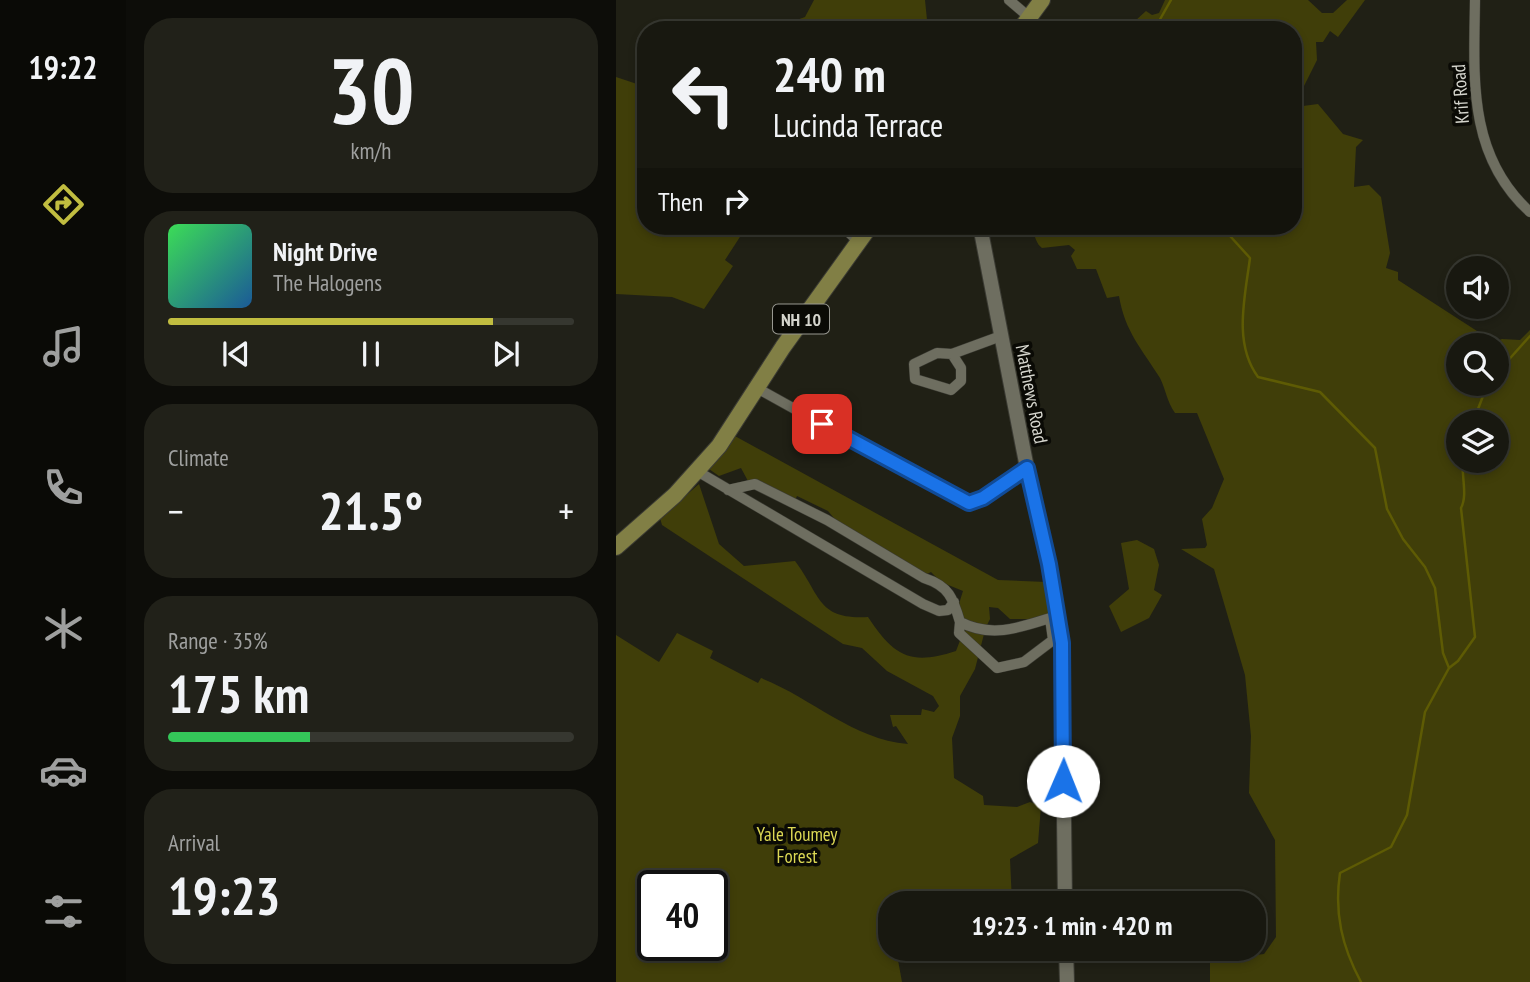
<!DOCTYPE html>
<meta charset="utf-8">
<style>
:root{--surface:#181810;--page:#212119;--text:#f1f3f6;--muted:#9fa09f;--line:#363730;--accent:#c1bd40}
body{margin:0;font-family:"PT Sans Narrow",sans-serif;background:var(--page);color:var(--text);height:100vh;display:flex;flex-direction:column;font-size:26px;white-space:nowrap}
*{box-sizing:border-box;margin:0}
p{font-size:23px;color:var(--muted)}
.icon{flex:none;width:38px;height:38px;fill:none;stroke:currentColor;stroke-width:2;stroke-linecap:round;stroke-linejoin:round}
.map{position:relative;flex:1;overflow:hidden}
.drawer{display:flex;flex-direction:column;gap:18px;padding:18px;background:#0d0d09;width:490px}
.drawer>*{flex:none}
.hud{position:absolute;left:21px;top:21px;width:665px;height:214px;border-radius:28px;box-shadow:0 4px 10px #0003,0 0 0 2px var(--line);background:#181810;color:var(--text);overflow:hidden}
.fabs{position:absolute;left:830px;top:256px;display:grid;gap:14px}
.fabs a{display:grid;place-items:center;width:63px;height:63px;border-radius:50%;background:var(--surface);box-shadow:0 4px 10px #0003,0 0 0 2px var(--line);font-size:35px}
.speed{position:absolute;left:21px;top:870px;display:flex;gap:14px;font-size:35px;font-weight:700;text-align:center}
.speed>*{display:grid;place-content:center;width:91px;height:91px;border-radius:50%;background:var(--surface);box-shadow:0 4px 10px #0003,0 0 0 2px var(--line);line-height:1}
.speed .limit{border:4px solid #111;border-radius:10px;background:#fff;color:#111}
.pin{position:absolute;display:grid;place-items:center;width:60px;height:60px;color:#fff;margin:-30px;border-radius:14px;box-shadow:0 4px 10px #0006}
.me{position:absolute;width:77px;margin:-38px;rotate:1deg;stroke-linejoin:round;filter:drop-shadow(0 0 5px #0008)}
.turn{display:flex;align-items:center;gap:24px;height:147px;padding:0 21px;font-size:32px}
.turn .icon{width:91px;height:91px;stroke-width:2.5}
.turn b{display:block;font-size:49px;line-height:60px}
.then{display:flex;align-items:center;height:66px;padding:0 21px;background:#0003;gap:14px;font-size:26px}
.big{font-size:52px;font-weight:800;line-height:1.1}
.drawer .widget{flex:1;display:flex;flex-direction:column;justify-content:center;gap:10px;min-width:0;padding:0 24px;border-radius:28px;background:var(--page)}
.drawer .dial{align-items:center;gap:0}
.dial b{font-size:91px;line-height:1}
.song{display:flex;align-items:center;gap:21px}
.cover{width:84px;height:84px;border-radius:10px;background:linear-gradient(135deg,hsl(130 70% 55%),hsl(210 70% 35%))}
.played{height:7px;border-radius:4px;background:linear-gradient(90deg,var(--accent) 80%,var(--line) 80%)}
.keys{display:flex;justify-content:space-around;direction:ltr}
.heat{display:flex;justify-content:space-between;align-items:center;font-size:38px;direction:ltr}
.charge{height:10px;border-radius:5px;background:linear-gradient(90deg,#34c759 35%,var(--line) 0)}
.trip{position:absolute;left:262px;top:891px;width:388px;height:70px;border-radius:28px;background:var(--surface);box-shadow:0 4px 10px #0003,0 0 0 2px var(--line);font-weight:800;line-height:70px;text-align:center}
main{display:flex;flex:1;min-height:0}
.tabs{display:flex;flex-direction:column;width:126px;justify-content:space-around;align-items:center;background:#0a0a06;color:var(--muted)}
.tabs .icon{width:49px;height:49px}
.tabs .active{color:var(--accent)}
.tabs b{font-size:32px;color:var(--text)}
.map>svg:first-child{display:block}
.green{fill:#403e09;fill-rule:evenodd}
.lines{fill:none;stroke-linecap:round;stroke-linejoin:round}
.stream{stroke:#5e5b04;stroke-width:2.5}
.street-casing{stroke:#3b3b33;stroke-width:11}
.secondary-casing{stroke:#3b3b33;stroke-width:16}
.primary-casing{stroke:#3b3b33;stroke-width:18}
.street{stroke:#6e6e60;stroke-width:10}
.secondary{stroke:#6e6e60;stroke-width:14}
.primary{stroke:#817f45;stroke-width:16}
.route-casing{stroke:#114b97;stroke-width:18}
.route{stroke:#1a73e8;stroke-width:12}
.labels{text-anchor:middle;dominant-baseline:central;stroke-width:7;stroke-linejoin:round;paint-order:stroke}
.shield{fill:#0a0a05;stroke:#989891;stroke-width:2}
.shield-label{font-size:18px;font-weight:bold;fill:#d5d5cd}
.street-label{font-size:19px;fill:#d5d5cd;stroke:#0a0a05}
.park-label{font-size:19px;fill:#dcd854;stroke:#0a0a05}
</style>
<main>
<nav class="tabs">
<b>19:22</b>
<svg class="icon active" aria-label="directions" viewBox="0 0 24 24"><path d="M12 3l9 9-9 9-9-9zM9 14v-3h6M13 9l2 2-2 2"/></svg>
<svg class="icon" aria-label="music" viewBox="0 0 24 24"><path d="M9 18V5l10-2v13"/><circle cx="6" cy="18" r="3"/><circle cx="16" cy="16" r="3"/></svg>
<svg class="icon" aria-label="phone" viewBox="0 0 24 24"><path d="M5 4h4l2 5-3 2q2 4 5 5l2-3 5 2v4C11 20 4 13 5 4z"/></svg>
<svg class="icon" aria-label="climate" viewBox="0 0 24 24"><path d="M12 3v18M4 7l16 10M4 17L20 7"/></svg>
<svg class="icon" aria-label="car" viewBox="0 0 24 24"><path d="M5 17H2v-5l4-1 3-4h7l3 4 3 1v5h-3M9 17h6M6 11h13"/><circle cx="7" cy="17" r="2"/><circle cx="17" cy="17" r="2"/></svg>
<svg class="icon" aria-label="filters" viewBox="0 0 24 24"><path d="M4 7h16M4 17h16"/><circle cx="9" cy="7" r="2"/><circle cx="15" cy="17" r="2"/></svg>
</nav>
<section class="drawer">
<div class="widget dial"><b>30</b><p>km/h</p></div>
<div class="widget">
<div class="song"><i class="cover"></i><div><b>Night Drive</b><p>The Halogens</p></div></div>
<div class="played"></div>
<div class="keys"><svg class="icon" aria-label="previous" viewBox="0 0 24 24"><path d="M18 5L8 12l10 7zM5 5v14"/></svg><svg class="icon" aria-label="pause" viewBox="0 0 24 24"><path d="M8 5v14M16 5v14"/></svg><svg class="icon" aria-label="next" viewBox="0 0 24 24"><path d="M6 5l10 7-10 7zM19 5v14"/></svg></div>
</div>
<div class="widget"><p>Climate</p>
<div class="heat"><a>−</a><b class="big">21.5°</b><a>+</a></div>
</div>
<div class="widget"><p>Range · 35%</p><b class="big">175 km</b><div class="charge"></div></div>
<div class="widget"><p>Arrival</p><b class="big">19:23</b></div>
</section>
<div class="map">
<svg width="914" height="982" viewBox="0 0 914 982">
<rect width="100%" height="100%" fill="#202015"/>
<!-- green -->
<path class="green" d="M198,0H309L312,30H167L175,22L189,17Z
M549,0H692L706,13H717L731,0H749L722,37L714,31L707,42H700L701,60L682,98L687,106L702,104L727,134L747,140L740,147L738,187L753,185L765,197L774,253L770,268L782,272V280L878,342L886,339L904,340L914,330V982H594V949H619L633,956L648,954L660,937L659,840L633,793L635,736L629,675L598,569L565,549L589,548L591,545L586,519L596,508L608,479L581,413H559C551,402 550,390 544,378C526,349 509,332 503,296L491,298L480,269H461L455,256L459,250L453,245L426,248C420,244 417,233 418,226H677V30H509L530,11L536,15L543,13ZM842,345H880V383H842ZM842,422H880V460H842Z
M0,77L21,84L30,96V226H131L109,260L117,266L88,309L56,297L0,294Z
M117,435L382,580L430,582L436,613L417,619H394L382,608L373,607L374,619L370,627L349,621L342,607L347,591L325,582L315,572L309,575L223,524L212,511L181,496L179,500L132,481L125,468L103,476L93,469Z
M83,484L103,544L128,566L179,561C205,595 201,620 252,617C278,656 294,666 340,651L348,630L368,634L359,669L344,696V716L336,738L338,778L367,796L368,805L401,807L414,802L425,806L422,843L394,859L396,903H304L299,900L297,903H275V948L280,949L286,982H0V635L43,662L61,633L97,651L94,658L142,683L145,678C196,698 236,739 292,744L280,726L277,727L274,715H305L306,709L318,712L323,706L317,696L271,671L246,648L227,644L46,525L44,518ZM37,886H96V945H37Z
M521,540L538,549L543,565L538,590L546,595L533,618L505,632L493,606L513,589L505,543Z
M383,949H430L429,963Z"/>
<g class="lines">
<!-- stream -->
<path class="stream" d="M538,30L555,0
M605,226L634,258C629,297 617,343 642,377L704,392L759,448L771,509L787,539L809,567L819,588L827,653L833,668L809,712L791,815L775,847L724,873C718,913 726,947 745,982
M880,374L914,336
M857,422L872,383
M833,668L842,661L859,637L845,508C852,495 845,476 847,460"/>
<!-- street casing -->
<g class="street-casing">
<path id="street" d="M393,0L413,17
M859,0C858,77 851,155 914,212
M226,226L242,241
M321,353L336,354L345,368V381L335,390L299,379L298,364Z
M336,354L385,336
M139,387L346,502C367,506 394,480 411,468
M81,471L307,604L323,611L332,610L338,602
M112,490L139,484L211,520L308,578C333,586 337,598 344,622
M434,618L437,640L408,662L381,668L343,633L344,622C375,638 403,628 434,618Z"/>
</g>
<!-- secondary casing -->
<g class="secondary-casing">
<path id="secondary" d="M364,226L411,468L433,564L446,643L449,903
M450,948L451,982"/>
</g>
<!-- primary casing -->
<g class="primary-casing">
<path id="primary" d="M404,30L426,0
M0,547L59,495L103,446L167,347L254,226"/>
</g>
<!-- street -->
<use href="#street" class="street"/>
<!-- secondary -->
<use href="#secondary" class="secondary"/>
<!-- primary -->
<use href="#primary" class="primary"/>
</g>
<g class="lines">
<!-- route casing -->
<g class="route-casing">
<path id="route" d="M206,424L353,503L367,498L411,468L433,564L446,643L447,781"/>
</g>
<!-- route -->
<use href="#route" class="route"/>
</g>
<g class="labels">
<!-- shield labels -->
<rect class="shield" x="157" y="304.5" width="56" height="29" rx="5"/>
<g class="shield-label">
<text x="185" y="319">NH 10</text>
</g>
<!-- street labels -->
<g class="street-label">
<text transform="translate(844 94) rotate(-94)">Krif Road</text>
<text transform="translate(416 394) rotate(79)">Matthews Road</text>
</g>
<!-- park labels -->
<g class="park-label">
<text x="181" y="834">Yale Toumey<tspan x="181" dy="22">Forest</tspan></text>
</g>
</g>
</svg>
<div class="fabs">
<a><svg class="icon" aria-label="sound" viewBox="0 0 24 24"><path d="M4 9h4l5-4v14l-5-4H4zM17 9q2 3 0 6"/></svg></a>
<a><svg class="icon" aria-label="search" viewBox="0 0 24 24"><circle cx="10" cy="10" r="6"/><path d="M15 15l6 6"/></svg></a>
<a><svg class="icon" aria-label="layers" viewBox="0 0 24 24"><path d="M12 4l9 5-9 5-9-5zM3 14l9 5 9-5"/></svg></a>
</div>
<div class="speed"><div class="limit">40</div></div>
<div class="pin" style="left:206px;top:424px;background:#d93025"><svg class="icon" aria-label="arrive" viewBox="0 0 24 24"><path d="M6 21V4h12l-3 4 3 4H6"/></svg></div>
<svg class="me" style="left:447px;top:781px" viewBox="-20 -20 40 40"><circle r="19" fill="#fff"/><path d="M0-13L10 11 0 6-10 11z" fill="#1a73e8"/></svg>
<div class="trip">19:23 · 1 min · 420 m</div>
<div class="hud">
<div class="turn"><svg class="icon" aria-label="left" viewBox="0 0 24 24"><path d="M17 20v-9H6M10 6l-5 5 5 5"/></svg><div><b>240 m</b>Lucinda Terrace</div></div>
<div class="then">Then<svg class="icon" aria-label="right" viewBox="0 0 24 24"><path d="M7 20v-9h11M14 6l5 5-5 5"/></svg></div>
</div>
</div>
</main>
